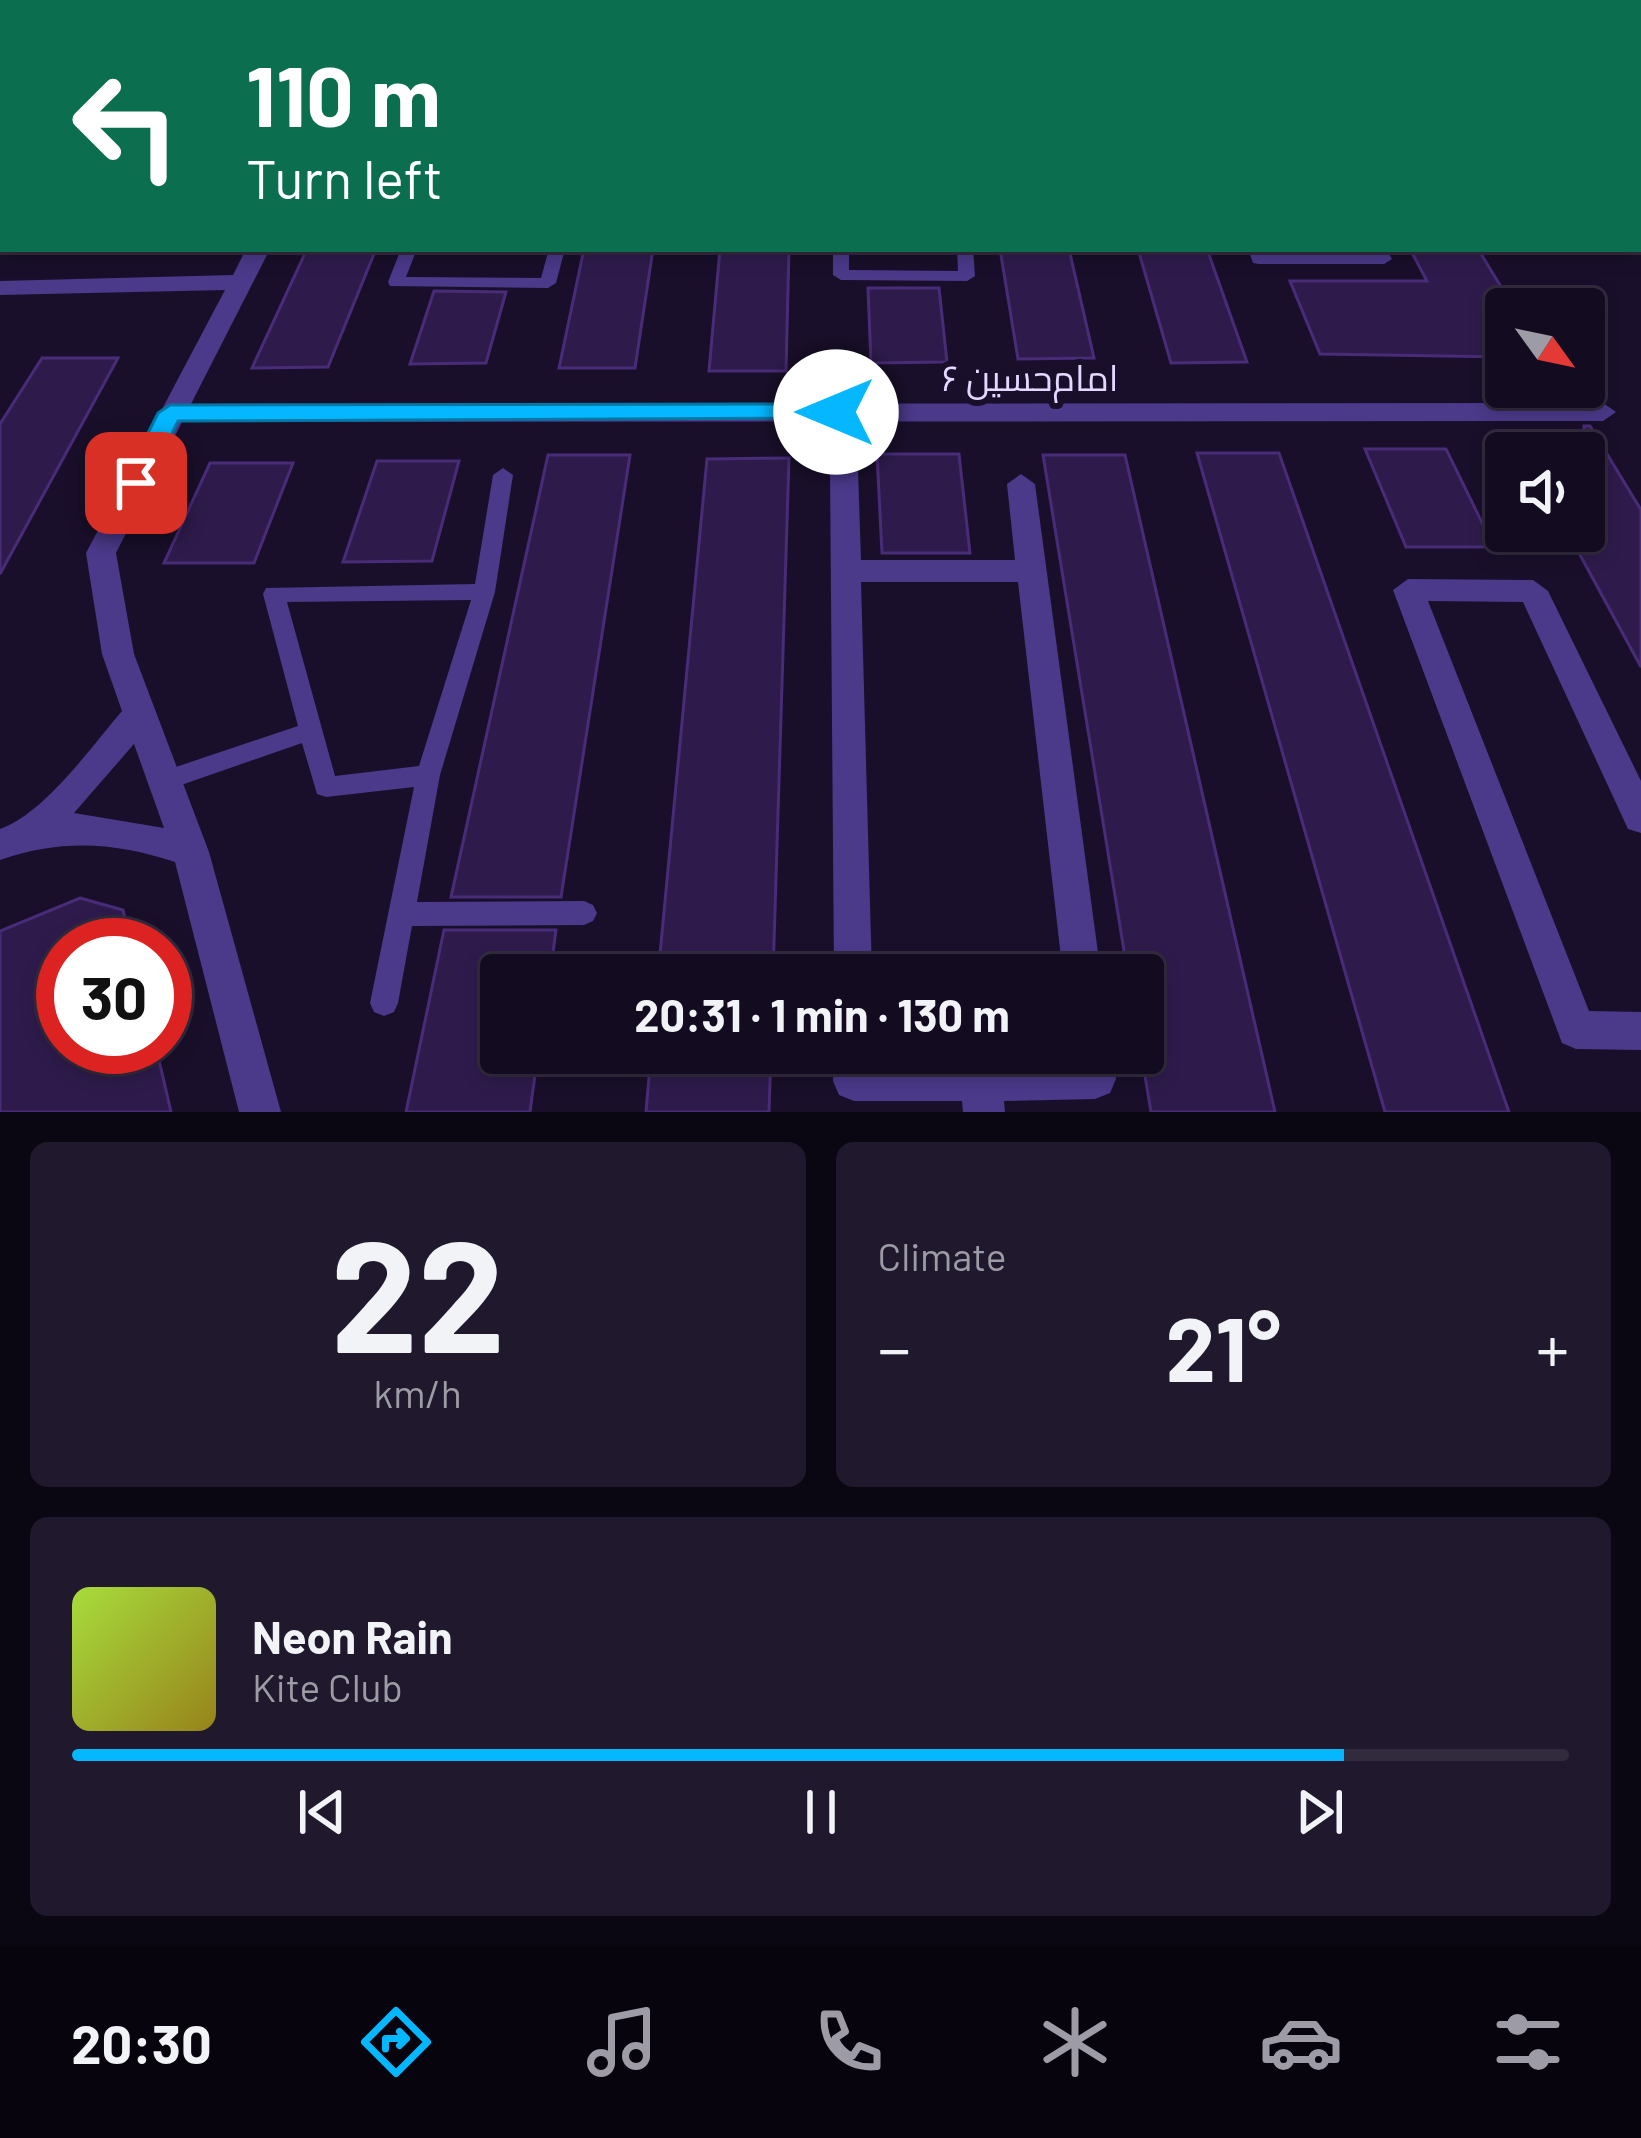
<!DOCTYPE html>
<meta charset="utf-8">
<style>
:root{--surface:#130b20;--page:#20192d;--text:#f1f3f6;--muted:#9d9ba5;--line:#322b3e;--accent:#04b7ff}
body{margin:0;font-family:Barlow,Cairo,sans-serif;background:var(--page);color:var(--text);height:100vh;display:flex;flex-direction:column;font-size:45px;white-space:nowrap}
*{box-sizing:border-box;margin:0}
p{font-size:39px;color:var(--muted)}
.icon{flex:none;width:66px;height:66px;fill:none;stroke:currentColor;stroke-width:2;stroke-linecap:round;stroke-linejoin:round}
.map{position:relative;height:1112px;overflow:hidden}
.side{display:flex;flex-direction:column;gap:30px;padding:30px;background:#0a0612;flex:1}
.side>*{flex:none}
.hud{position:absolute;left:0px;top:0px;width:1641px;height:252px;box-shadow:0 6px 18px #0003,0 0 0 3px var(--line);background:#0b6e4f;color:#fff;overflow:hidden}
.needle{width:78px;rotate:123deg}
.buttons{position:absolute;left:1485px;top:288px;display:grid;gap:24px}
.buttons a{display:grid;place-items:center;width:120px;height:120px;border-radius:12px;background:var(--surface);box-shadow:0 6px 18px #0003,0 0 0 3px var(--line);font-size:60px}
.speed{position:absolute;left:36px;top:918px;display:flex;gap:24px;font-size:60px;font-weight:700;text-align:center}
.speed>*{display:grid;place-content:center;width:156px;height:156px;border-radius:50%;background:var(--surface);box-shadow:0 6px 18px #0003,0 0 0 3px var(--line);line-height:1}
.speed .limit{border:18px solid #d22;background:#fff;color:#111}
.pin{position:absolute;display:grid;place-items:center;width:102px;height:102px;color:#fff;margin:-51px;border-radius:24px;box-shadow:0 6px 18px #0006}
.me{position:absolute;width:132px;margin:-66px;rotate:270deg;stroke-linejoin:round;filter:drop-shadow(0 0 9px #0008)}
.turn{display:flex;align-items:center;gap:42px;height:252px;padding:0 48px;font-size:54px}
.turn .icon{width:156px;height:156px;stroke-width:2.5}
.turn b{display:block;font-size:84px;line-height:102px}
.big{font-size:90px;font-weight:700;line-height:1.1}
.side .card{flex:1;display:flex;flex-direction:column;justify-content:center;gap:18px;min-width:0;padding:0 42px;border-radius:18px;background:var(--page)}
.side .dial{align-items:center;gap:0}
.dial b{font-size:156px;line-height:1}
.song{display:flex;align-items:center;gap:36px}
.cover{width:144px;height:144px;border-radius:18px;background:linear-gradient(135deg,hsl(80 70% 55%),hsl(50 70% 35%))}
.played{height:12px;border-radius:6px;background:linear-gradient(90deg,var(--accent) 85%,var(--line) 85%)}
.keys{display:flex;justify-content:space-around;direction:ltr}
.heat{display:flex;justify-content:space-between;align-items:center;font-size:66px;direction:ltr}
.side .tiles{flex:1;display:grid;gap:30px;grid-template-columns:1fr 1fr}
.card:last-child{grid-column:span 2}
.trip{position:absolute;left:480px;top:954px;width:684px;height:120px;border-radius:12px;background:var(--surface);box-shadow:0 6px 18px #0003,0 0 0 3px var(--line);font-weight:700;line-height:120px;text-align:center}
.menu{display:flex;height:192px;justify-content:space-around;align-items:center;background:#08040d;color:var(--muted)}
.menu .icon{width:84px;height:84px}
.menu .on{color:var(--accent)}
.menu b{font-size:54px;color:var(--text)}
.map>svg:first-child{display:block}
.building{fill:#2e1b4c;stroke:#492c78;stroke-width:3}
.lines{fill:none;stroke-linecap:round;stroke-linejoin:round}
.lane{fill:#4b398a;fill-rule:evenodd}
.street{fill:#4b398a;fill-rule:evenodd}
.secondary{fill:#8e6fff;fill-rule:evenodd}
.route{fill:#04b7ff;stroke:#0377a6;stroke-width:3}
.labels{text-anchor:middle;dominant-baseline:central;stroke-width:12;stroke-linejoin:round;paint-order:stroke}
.street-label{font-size:36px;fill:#e4d8ff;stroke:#190f2a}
</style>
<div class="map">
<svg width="1641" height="1112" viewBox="0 0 1641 1112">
<rect width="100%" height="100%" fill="#190f2a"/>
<!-- building -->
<path class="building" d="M307,249H376L328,367L252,368Z
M584,249H653L635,368H559Z
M720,249H789L786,371H709Z
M1000,249H1069L1094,358L1018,359Z
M1138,249H1207L1247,362L1171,363Z
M1410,249H1478L1506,295V357L1320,354L1290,281H1427Z
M868,288H939L947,362L871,363Z
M434,291L506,292L486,363L410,364Z
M42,358H118L0,574V424Z
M1584,426H1590L1641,510V667L1567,531H1584Z
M1365,449H1446L1494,547H1406Z
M1197,453H1279L1509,1112H1385Z
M877,454H959L970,553H882Z
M548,455H630L561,897H451Z
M1043,455H1125L1275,1112H1151L1143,1064V975H1128Z
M789,458L773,975H658L707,459Z
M377,461H459L432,561L343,562Z
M210,463H293L254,563H164Z
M80,898L123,910L131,945H63V1047H156L171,1112H0V931Z
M444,930H556L550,975H501V1053H538L530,1112H406Z
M651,1053H771L769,1112H646Z"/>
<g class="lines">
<!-- lane -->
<path class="lane" d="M401,249H417L406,277L541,278L549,249H565L556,283L548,288L390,286L388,282Z
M833,249H849V270L958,271L957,249H973L975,276L967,281L841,280L833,275Z
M1248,249H1264L1266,254H1373L1370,249H1386L1392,259L1384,264H1259L1253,263Z
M503,468L513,475L495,592L440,775L417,902L584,901L593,905L597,913L593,921L584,925L412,926L398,1003L394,1012L384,1016L374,1012L370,1003L414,787L326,797L317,794L302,743L161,792L152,789L149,782L152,775L298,726L263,594L266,588L475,584L493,475ZM471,600L419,766L335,776L287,602Z"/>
<!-- street -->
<path class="street" d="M947,0H965L966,3H948Z
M1641,69V81L1638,82V70Z
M246,249H270L191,404L1603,403L1616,412L1603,421L182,422L116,553L134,654L209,852L281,1112H239L175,862C114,842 61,839 0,860V829C45,813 91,747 122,711L102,654L86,553L225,290L0,295V281L233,275ZM134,744L164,828L74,813Z
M844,461L858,470L861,560H1015L1007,484L1021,474L1035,484L1101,975H1063L1018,582H861L872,975H834L830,470Z
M1408,579L1533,580L1548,591L1641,781V833L1628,829L1523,602L1428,601L1589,1011L1641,1012V1050L1576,1049L1562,1043L1393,590Z
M834,1053H874V1061L1072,1059V1053H1112L1116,1079L1110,1093L1095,1099L1004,1101L1005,1112H963L962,1101H854L839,1095L833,1081Z"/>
<!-- secondary -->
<path class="secondary" d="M1441,0H1459L1461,3H1443Z
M1509,0H1527L1529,3H1511Z
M1638,116L1641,117V130L1638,129Z
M1638,179L1641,180V196L1638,195Z"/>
</g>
<!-- route -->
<path class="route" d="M836,404L844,407V418L178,421L145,489L136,492L123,483L158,413L170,405Z"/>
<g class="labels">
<!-- street labels -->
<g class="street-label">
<text x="1030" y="376">امام‌حسین ۶</text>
</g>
</g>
</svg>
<div class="buttons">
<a><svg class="needle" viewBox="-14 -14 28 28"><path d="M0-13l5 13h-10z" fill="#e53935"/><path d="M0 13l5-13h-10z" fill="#9d9ba5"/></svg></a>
<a><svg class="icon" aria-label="sound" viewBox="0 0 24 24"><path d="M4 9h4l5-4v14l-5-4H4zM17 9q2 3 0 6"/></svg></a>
</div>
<div class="speed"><div class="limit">30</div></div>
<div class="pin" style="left:136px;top:483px;background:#d93025"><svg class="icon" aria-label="arrive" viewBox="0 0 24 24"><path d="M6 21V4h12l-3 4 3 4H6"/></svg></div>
<svg class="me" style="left:836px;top:412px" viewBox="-20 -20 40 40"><circle r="19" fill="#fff"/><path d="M0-13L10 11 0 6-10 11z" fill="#04b7ff"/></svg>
<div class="trip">20:31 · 1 min · 130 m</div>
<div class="hud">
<div class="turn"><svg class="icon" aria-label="left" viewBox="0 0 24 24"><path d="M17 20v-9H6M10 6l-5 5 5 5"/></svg><div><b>110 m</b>Turn left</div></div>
</div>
</div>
<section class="side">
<div class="tiles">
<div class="card dial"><b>22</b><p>km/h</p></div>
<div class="card"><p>Climate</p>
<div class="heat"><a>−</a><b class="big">21°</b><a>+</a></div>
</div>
<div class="card">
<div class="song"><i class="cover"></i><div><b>Neon Rain</b><p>Kite Club</p></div></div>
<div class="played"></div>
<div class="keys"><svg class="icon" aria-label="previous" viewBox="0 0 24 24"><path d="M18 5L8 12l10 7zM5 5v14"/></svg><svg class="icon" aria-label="pause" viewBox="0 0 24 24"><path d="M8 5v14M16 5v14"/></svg><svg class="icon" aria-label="next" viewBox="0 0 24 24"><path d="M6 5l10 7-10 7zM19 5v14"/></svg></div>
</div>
</div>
</section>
<nav class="menu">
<b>20:30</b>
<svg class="icon on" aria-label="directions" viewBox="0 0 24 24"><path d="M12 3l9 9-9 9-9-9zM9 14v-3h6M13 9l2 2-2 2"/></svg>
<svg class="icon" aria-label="music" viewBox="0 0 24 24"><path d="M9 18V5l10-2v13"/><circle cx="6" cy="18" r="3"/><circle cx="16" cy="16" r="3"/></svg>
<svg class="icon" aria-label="phone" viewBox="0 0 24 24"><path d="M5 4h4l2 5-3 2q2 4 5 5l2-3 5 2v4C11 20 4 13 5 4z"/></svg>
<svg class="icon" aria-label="climate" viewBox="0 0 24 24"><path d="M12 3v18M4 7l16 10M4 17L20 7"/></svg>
<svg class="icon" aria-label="car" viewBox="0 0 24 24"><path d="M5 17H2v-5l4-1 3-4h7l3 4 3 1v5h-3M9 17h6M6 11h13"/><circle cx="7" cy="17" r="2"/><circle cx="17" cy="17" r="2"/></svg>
<svg class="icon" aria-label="filters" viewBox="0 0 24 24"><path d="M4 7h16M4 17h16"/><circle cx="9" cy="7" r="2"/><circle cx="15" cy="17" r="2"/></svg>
</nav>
